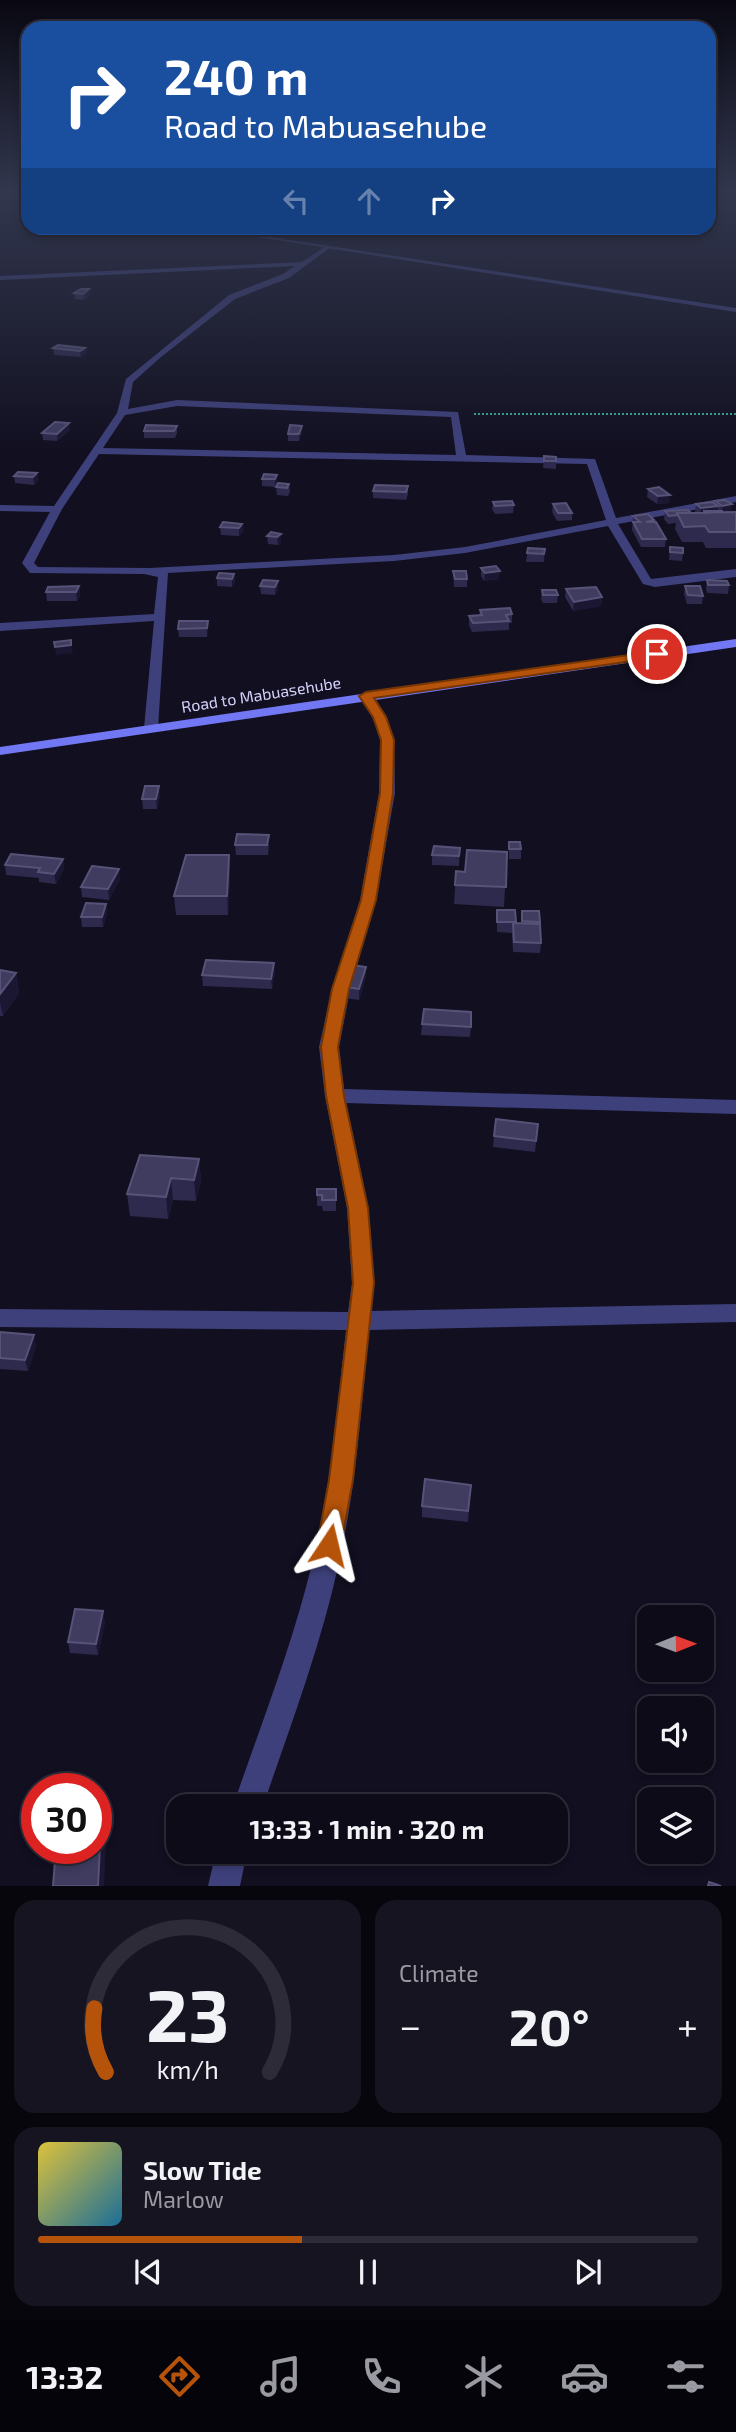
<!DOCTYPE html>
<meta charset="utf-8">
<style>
:root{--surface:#0d0b18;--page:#161421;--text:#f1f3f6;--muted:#9a9ba2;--line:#2d2b37;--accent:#b45309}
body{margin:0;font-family:"Exo 2",sans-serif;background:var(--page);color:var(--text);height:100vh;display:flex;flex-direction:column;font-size:26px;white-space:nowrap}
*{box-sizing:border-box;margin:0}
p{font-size:23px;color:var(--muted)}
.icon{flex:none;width:38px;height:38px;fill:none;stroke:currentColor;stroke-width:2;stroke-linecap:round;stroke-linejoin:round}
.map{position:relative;height:1886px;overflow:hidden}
.sheet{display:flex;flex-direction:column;gap:14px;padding:14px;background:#07060d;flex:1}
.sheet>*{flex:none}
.hud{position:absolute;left:21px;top:21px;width:695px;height:214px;border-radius:21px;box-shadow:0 4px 10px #0003,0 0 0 2px var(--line);background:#1a4fa0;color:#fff;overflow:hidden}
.needle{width:46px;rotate:89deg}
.fabs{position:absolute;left:637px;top:1605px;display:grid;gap:14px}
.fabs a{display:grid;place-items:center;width:77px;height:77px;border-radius:14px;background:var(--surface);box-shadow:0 4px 10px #0003,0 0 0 2px var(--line);font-size:35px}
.speed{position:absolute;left:21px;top:1773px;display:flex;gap:14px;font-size:35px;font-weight:700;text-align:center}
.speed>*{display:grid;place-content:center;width:91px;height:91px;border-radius:50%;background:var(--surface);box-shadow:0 4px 10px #0003,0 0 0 2px var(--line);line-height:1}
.speed .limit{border:10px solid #d22;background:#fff;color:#111}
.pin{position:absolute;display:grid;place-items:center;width:60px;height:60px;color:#fff;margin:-30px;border:4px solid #fff;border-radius:50%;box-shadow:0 2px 7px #0007}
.me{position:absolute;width:77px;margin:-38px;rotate:10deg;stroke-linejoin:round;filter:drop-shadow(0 0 5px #0008)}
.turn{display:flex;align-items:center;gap:24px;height:147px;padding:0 28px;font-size:32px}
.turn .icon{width:91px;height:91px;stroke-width:2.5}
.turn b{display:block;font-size:49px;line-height:60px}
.lanes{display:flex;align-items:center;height:66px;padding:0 28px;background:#0003;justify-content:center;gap:35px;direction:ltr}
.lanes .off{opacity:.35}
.big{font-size:52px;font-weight:700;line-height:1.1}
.sheet .tile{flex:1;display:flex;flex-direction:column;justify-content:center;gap:10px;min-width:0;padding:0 24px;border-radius:21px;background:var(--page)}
.sheet .dial{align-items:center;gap:0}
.dial svg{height:182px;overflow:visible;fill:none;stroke:var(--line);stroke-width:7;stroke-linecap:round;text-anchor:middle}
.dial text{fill:var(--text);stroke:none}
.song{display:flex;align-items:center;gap:21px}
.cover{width:84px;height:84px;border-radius:10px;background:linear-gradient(135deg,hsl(50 70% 55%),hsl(200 70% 35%))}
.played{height:7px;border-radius:4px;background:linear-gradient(90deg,var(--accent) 40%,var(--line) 40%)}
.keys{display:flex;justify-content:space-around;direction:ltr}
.heat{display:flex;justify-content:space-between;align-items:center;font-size:38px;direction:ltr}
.sheet .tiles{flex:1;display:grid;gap:14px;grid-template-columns:1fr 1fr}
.tile:last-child{grid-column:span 2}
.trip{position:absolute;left:166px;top:1794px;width:402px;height:70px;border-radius:21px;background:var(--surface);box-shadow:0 4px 10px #0003,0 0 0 2px var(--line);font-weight:700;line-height:70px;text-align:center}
.tabs{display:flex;height:112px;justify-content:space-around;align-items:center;background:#05040a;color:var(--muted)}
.tabs .icon{width:49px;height:49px}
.tabs .current{color:var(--accent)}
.tabs b{font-size:32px;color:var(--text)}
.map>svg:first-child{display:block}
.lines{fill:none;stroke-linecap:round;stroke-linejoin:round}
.path{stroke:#39a99a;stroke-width:2;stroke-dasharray:2 2;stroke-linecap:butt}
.minor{fill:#3e407b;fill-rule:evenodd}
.tertiary{fill:#3e407b;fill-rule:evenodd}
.secondary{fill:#7278f3;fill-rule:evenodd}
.wall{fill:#2e2a4d}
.shaded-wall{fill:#1b1733}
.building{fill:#3f3c60;stroke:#575378;stroke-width:2}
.route{fill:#b45309;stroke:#753606;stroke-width:2}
.labels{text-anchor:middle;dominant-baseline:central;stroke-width:7;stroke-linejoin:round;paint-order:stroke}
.far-street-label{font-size:16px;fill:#d4d2fb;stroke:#110f20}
</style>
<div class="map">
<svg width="736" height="1886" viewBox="0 0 736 1886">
<rect width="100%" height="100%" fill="#110f20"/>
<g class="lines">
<!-- path -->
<path class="path" d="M474,414H736"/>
<!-- minor -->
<path class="minor" d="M326,246L331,247L289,278L235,299L161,357L133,382L128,409L177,400L458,412L466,455L595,459L616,518L736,496V502L618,524L651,579L736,569V577L655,587L643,584L608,526L465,553L394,561L168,573L158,728L151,732L144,728L154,621L0,631V623L154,614L158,577L144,574L30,573L22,563L50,512L0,511V505L54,506L117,413L126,379L229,295L283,274L295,266L0,280V276L302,262ZM177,406L451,417L456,455L103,448L125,415ZM99,454L587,464L606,520L465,547L394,555L150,568L38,567L34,563L62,509Z
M366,692L371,693L387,717L394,740L395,793L376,900L350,989L339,1047L344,1089L736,1100V1114L346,1103C361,1172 379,1241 371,1311L736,1304V1322L369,1330C361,1409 356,1490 338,1567C320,1648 290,1727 263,1806H233C260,1727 291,1649 311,1568C331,1490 337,1409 346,1330L0,1327V1309L348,1312L352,1283L347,1208L325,1096L319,1047L332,989L360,900L379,793L380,740L373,717L359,696Z
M216,1852H247L240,1886H208Z"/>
<!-- tertiary -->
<path class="tertiary" d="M0,194L28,198V202L0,198Z
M199,228H212L736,308V312Z"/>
<!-- secondary -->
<path class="secondary" d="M736,639V647L0,755V747Z"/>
</g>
<!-- wall -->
<path class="wall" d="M89,289L90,295L84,300L75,299L74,293Z
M53,348H85L86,354L81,357L54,355Z
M177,426V433L175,438H144V431Z
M302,426V433L299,441H288V434Z
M70,430L57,441L43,440L42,433Z
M544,456L556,457V469L543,468Z
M37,473L38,481L34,485L15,483L14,476Z
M277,475V482L275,487L262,486V479Z
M289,484L290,492L288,496L277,495L276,487Z
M408,486V494L406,500L373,498V491Z
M648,489L669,503L657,504L647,497Z
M715,501L731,512H736V548H706L703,542H682L675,529L676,523L668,524L664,519L665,511L696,513L695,512L696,504H714Z
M493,502L514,505L513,513L495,514L492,509Z
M553,504L572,513V520L557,521L552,512Z
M633,516L654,520V522L666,539L665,547H641L632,530Z
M242,524L243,532L239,536L221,535L220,527Z
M281,534V542L278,545L268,544L267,536Z
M670,547L683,553L682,561L669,560Z
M528,548L545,549L544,562H526Z
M481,568L499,579L484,581L481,576Z
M453,571L467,579V587H454Z
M234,574L235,582L232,587L217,586V578Z
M707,580L729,585L728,594L707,593L706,589Z
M278,581V590L275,595L261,594L260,586Z
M79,586L80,595L77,601H47L46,592Z
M685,586L703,596L702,604H687L684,594Z
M566,589L602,597L601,606L573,611L565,597Z
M542,590L558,595L557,603H543L541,599Z
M480,610L512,614V623H509V630L472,632L469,625V616H479Z
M208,621L207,637H179L178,629Z
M160,795L157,809H143L142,799Z
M509,842L521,849V859H509Z
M269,844L268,855H236L235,845Z
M460,848L459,866L432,865V855Z
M507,852L504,907L454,904L456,871L465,872Z
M229,855L230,875L228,915H176L174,896Z
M63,859L64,869L56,884L39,882V878L6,875L5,865Z
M120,879L109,900L82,897L81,887Z
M106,904L107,914L103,927H82L81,917Z
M497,910L515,923H521L522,911L540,922L541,943L540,953L513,952L512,933L497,932Z
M0,970L16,973L19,993L3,1016H0Z
M275,973L272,989L203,986L202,975Z
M366,977L359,1000L345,998V987Z
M422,1024L471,1027L470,1037L421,1035Z
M538,1124L535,1152L493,1147L494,1136Z
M199,1159L201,1180L196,1201L173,1200L168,1219L130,1216L127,1194Z
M317,1189H336V1211H323L322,1206H317Z
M0,1332L36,1346L28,1371L0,1369Z
M471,1485L468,1522L422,1517V1506Z
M105,1622L98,1655L70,1653L68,1642Z"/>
<!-- shaded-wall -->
<path class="shaded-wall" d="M89,289L90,295L84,300L83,294Z
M85,348L86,354L81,357L80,351Z
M69,423L70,430L57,441V434Z
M302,426V433L299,441V434Z
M37,473L38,481L34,485L33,477Z
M277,475V482L275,487V479Z
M670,495L669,503L657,504L658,496Z
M732,504L731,512L721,514L722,506Z
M718,506L717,514L700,516L701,508Z
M242,524L243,532L239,536V528Z
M281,534V542L278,545L277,537Z
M500,571L499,579L484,581L485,573Z
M234,574L235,582L232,587V579Z
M278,581V590L275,595V587Z
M79,586L80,595L77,601L76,592Z
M602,597L601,606L573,611L574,602Z
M71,645L73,653L56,655L55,647Z
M159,786L160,795L157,809L156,799Z
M229,855L230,875L228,915L227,896Z
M63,859L64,869L56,884L54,874Z
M119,869L120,879L109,900L108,889Z
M106,904L107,914L103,927L102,917Z
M274,963L275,973L272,989L271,979Z
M366,967V977L359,1000V989Z
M16,973L19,993L3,1016L0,1002V994Z
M199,1159L201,1180L196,1201L194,1180Z
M171,1178L173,1200L168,1219L166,1197Z
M34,1335L36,1346L28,1371L25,1360Z
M103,1611L105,1622L98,1655L96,1644Z
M102,1805L107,1825L104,1886H98Z"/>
<!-- building -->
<path class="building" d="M81,289H89L83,294L74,293Z
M58,345L85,348L80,351L53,348Z
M55,422L69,423L57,434L42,433Z
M146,425L177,426L174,431H144Z
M290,425L302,426L299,434H288Z
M544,456L556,457V461H544Z
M18,472L37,473L33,477L14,476Z
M264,474L277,475L275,479H262Z
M278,483L289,484L287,488L276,487Z
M375,485L408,486L406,492L373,491Z
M659,487L670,495L658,496L648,489Z
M725,500L732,504L722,506L715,501Z
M512,501L514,505L495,506L493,502Z
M712,502L718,506L701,508L696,504Z
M566,503L572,513H558L553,504Z
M688,510L691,513H677V515L669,516L665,511Z
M704,511H722V512L704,513Z
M736,512V532H709L705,526L684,527L677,513Z
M648,514L654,520L646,522H656L666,539H642L633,522H640L633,516Z
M223,522L242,524L239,528L220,527Z
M271,532L281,534L277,537L267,536Z
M670,547L683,548V553L670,552Z
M528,548L545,549L544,554L527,553Z
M496,566L500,571L485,573L481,568Z
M453,571H466L467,579H455Z
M219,573L234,574L232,579L217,578Z
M263,580L278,581L275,587L260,586Z
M707,580L727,581L729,585H708Z
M79,586L76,592H46L48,587Z
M685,586H700L703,596L688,595Z
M596,587L602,597L574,602L566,589Z
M542,590H556L558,595H543Z
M510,608L512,614L506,615L509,621L473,623L469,616L482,615L480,610Z
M179,621H208L207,628L178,629Z
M71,640V645L55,647L54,642Z
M145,786H159L156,799H142Z
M237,834L269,835L267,845H235Z
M509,842H520L521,849H509Z
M434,846L460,848L459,856L432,855Z
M467,850L507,852L506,887L455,885L456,871L465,872Z
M11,854L63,859L54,874L38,872L40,868L5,865Z
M186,855H229L227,896H174Z
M92,866L119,869L108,889L81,887Z
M86,903L106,904L102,917H81Z
M497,910H515L516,922H497Z
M522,911H539L540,922L522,921Z
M513,923L540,924L541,943L514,942Z
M206,960L274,963L271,979L202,975Z
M352,965L366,967L359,989L345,987Z
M0,970L16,973L0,994Z
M424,1009L471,1012V1027L422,1024Z
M496,1119L538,1124L536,1141L494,1136Z
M140,1155L199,1159L194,1180L171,1178L166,1197L127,1194Z
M317,1189H336V1200H322V1195H317Z
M0,1332L34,1335L25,1360L0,1358Z
M425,1479L471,1485L468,1511L422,1506Z
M75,1609L103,1611L96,1644L68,1642Z
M102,1805L98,1886H53L56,1848H96V1806Z
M709,1882L721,1886H708Z"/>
<!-- sky -->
<linearGradient id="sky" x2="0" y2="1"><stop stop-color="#090812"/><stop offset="0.42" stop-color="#32374e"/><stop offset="1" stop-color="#32374e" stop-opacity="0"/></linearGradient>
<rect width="736" height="455" fill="url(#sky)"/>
<!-- route -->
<path class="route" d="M657,651L663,654L661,657L374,698L386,717L394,740L393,793L376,900L349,989L338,1047L344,1096L368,1208L374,1283L353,1480L341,1545L338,1553L329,1557L321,1553L317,1545L329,1480L353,1283L348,1208L326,1096L321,1047L332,989L361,900L380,793L381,740L373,717L359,696L366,692Z"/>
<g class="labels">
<!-- far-street labels -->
<g class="far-street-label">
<text transform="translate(261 694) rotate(-9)">Road to Mabuasehube</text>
</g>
</g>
</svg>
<div class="fabs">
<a><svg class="needle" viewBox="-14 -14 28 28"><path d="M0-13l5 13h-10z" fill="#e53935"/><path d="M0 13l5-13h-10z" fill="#9a9ba2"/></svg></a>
<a><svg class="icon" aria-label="sound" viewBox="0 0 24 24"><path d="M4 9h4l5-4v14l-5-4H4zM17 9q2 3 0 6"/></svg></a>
<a><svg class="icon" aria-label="layers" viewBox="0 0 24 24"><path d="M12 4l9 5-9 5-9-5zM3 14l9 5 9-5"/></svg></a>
</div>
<div class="speed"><div class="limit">30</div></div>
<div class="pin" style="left:657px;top:654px;background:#d93025"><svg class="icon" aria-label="arrive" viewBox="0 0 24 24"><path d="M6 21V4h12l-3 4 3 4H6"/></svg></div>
<svg class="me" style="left:329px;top:1545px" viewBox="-20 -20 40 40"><path d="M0-17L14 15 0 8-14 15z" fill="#b45309" stroke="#fff" stroke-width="4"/></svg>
<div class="trip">13:33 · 1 min · 320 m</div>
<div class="hud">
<div class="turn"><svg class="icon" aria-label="right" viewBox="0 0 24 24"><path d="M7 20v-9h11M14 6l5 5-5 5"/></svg><div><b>240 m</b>Road to Mabuasehube</div></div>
<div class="lanes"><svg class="icon off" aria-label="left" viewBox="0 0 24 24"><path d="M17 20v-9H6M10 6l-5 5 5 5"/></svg><svg class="icon off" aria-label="ahead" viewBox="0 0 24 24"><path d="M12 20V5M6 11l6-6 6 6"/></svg><svg class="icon" aria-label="right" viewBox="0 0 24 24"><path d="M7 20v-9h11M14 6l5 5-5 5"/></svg></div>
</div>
</div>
<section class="sheet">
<div class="tiles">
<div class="tile dial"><svg viewBox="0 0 100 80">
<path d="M14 69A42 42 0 1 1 86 69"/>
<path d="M14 69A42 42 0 0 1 9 41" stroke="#b45309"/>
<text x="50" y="56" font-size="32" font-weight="700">23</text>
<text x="50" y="72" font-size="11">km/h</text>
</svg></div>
<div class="tile"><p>Climate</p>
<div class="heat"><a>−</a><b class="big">20°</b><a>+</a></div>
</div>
<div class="tile">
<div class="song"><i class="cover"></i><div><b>Slow Tide</b><p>Marlow</p></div></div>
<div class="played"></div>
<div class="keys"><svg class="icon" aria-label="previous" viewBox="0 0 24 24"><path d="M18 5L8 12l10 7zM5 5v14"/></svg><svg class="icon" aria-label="pause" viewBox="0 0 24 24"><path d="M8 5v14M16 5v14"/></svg><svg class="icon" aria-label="next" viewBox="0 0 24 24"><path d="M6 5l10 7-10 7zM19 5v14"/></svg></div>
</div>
</div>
</section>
<nav class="tabs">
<b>13:32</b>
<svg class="icon current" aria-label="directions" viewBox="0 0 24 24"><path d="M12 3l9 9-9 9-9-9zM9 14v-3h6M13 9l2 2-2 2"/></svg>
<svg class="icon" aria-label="music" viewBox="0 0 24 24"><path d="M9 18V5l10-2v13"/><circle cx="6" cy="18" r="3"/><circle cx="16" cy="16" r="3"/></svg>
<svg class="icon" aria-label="phone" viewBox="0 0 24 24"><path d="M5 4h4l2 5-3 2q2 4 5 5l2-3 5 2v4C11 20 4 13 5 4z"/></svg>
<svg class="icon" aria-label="climate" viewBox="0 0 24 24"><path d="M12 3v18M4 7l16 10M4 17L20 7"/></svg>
<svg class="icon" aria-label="car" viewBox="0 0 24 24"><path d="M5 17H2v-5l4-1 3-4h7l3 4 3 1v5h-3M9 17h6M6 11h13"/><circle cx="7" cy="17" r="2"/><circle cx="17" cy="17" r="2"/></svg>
<svg class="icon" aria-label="filters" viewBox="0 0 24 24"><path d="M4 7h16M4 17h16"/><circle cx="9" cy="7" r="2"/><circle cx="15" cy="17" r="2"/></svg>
</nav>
